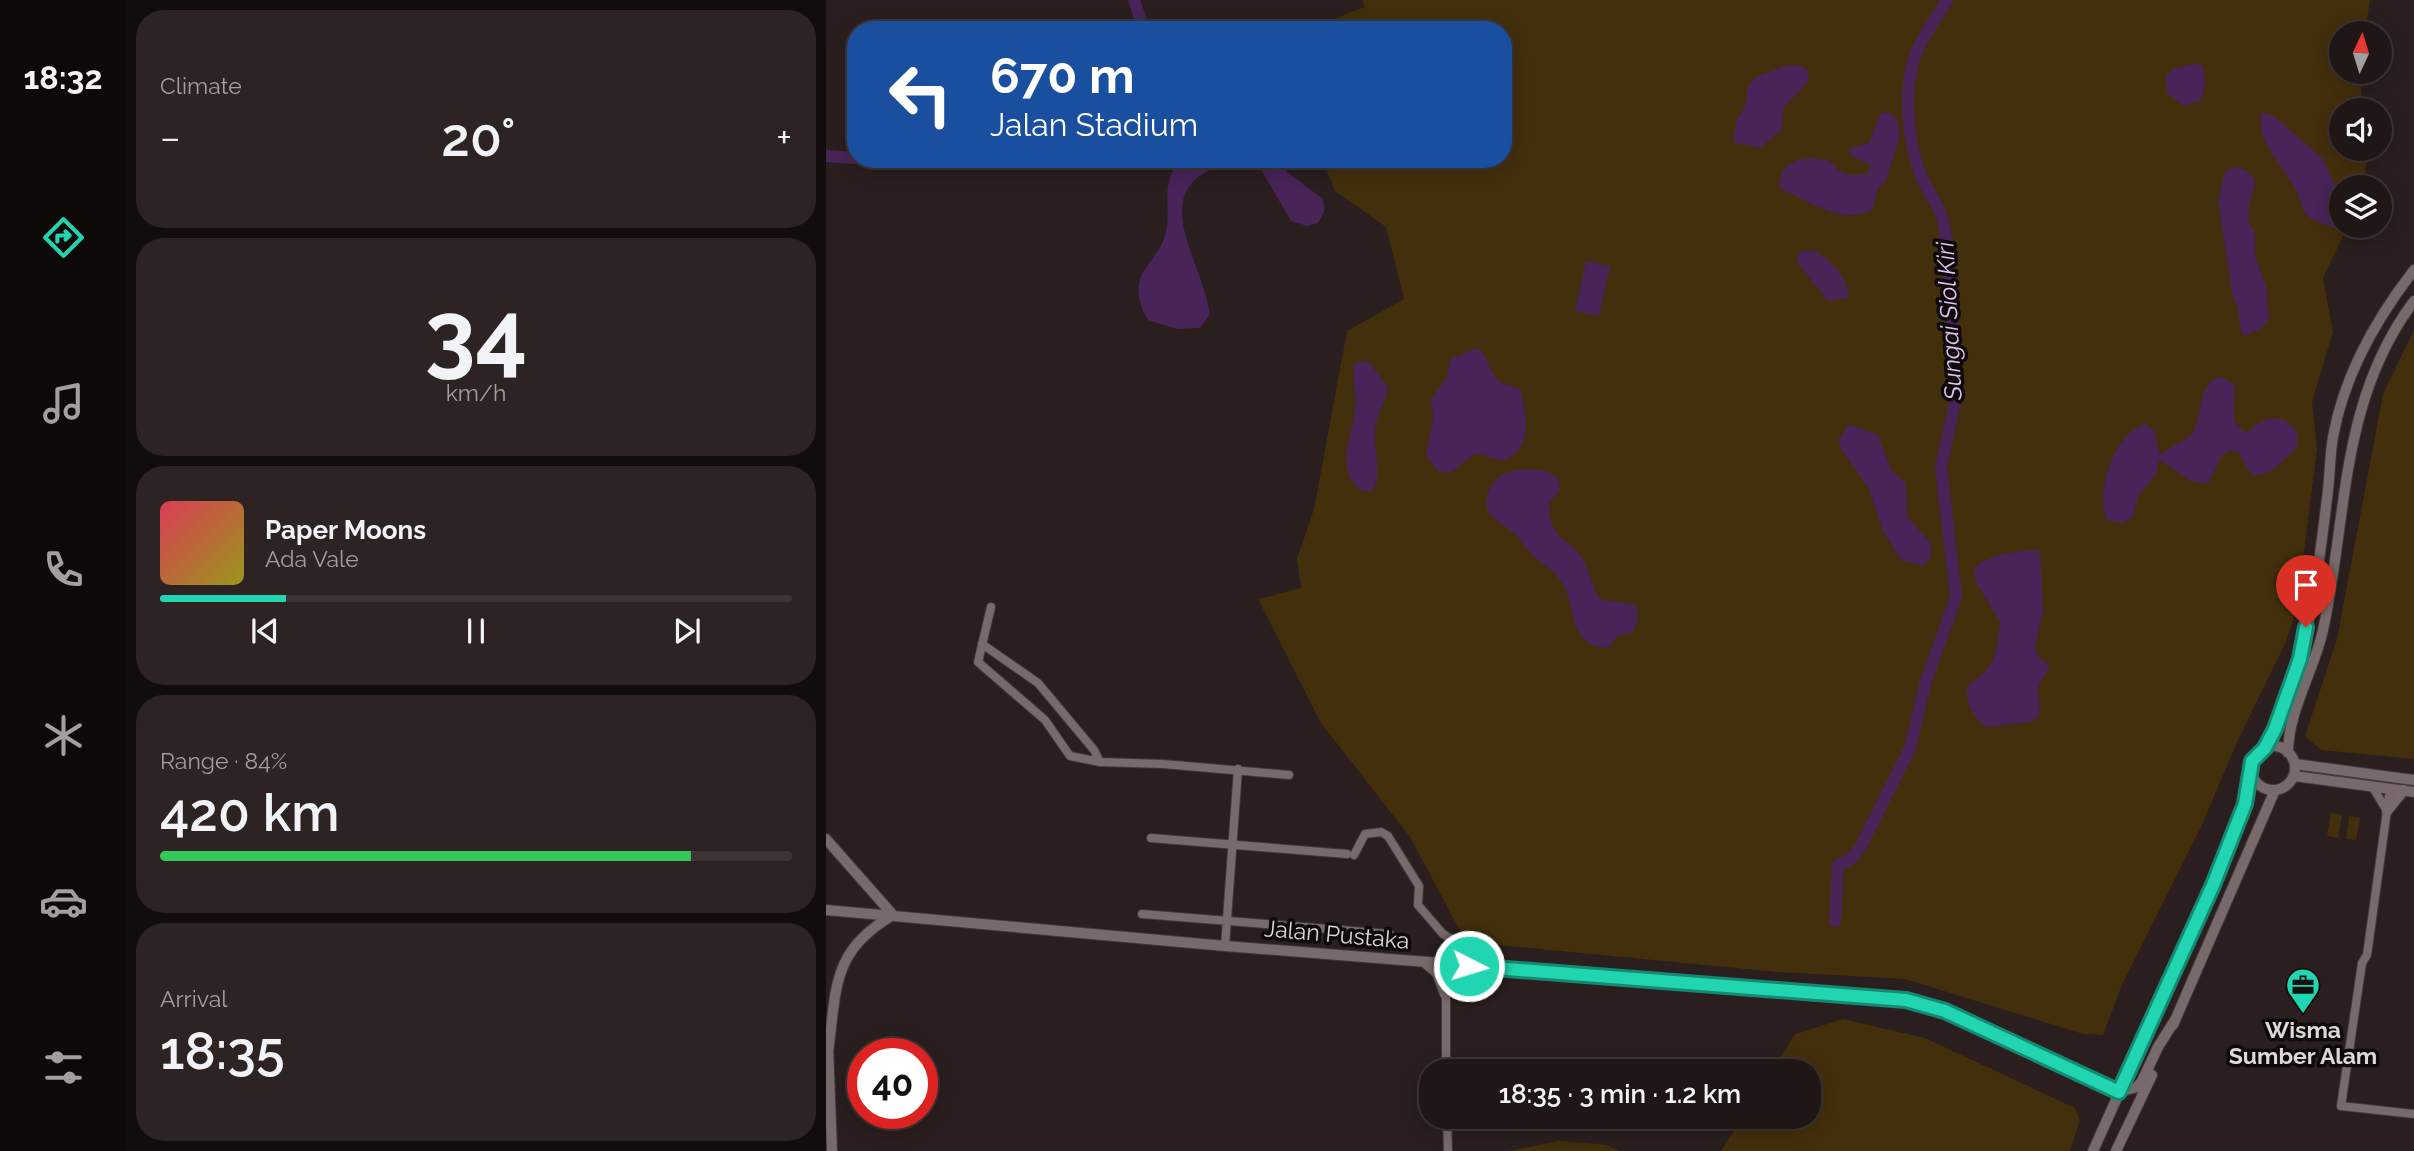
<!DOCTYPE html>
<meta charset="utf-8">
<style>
:root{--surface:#201616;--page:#2d2323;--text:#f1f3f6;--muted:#a29fa1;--line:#3d3535;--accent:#20d5b0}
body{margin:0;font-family:Raleway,sans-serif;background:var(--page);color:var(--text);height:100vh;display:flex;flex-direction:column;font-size:26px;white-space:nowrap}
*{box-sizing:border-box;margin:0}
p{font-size:23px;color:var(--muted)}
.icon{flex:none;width:38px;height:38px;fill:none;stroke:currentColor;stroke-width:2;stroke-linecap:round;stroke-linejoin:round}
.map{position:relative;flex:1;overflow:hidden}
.details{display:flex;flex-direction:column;gap:10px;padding:10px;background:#120c0c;width:700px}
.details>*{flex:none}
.banner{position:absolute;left:21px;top:21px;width:665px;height:147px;border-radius:28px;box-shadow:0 4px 18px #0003,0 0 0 2px var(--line);background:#1a4fa0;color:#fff;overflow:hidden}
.needle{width:46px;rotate:4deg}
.controls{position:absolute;left:1503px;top:21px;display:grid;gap:14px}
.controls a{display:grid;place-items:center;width:63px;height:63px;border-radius:50%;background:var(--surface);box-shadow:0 4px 18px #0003,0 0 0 2px var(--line);font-size:35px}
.speed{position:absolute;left:21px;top:1038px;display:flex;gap:14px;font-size:35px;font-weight:700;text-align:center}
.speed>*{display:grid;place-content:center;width:91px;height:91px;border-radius:50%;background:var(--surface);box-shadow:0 4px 18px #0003,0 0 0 2px var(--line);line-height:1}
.speed .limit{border:10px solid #d22;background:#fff;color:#111}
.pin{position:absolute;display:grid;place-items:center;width:60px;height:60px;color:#fff;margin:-72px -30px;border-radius:50% 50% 50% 0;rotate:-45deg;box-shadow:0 0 7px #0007}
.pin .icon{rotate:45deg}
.me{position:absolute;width:77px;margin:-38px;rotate:95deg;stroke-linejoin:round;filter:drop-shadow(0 0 5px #0008)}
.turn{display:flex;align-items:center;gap:24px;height:147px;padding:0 28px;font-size:32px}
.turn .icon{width:91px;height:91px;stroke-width:2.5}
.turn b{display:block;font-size:49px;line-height:60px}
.big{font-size:52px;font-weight:600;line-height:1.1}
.details .widget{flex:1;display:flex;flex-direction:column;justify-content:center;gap:10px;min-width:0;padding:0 24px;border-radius:28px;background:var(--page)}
.details .dial{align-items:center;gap:0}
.dial b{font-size:91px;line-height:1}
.song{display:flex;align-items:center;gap:21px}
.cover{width:84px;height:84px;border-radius:10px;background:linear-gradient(135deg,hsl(350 70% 55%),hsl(60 70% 35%))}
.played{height:7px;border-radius:4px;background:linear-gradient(90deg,var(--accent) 20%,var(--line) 20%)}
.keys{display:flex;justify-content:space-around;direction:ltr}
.heat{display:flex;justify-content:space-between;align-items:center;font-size:38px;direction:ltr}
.charge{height:10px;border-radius:5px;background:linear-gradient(90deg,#34c759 84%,var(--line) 0)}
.trip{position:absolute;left:593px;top:1059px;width:402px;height:70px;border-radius:28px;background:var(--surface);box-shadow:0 4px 18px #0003,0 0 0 2px var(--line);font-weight:600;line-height:70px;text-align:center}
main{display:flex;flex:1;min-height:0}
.menu{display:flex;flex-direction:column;width:126px;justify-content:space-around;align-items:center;background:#0d0909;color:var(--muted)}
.menu .icon{width:49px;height:49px}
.menu .current{color:var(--accent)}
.menu b{font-size:32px;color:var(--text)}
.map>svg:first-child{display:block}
.green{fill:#422f0c}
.water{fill:#482459}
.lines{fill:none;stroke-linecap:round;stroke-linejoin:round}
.river{stroke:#482459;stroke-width:12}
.street-casing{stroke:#433939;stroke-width:10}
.secondary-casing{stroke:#433939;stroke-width:12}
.street{stroke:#786a6a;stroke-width:8}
.secondary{stroke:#786a6a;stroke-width:10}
.route-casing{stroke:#158a72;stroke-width:18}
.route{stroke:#20d5b0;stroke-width:12}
.labels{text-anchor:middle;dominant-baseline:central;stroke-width:7;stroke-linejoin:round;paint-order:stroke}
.street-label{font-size:23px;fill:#dfd6d6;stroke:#0f0a0a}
.poi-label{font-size:23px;font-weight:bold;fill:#dfd6d6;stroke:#0f0a0a}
.water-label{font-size:24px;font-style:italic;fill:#e3c3f5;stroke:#0f0a0a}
</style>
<main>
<nav class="menu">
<b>18:32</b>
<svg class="icon current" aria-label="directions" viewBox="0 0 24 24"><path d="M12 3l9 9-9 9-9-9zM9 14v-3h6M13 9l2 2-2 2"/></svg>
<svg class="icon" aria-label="music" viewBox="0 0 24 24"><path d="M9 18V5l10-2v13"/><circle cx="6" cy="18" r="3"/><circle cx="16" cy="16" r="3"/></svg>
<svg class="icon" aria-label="phone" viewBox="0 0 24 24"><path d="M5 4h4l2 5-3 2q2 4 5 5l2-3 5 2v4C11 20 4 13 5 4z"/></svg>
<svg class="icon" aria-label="climate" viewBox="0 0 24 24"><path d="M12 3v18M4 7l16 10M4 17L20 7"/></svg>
<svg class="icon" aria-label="car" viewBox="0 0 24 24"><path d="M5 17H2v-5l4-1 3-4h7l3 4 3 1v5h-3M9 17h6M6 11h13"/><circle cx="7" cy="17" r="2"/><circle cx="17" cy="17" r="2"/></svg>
<svg class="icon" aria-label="filters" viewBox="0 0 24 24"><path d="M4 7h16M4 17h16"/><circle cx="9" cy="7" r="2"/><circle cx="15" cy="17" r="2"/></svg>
</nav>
<section class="details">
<div class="widget"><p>Climate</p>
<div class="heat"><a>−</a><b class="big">20°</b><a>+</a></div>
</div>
<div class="widget dial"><b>34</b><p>km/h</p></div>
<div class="widget">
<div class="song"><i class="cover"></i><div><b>Paper Moons</b><p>Ada Vale</p></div></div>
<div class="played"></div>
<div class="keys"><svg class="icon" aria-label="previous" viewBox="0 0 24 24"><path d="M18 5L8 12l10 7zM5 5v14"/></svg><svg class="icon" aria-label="pause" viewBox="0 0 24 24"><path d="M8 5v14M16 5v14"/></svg><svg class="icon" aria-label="next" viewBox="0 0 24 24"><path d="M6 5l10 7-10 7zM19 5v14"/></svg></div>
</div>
<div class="widget"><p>Range · 84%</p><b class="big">420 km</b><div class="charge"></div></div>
<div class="widget"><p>Arrival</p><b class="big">18:35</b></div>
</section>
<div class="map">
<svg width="1588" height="1151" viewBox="0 0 1588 1151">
<rect width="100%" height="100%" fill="#2a1e1e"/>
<!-- green -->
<path class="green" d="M536,0H1544L1539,33H1516V72H1534L1536,110H1516V149H1540L1541,154L1538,187H1516V226H1522L1497,278L1507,332L1486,402L1491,449L1471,608L1459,644L1412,740L1375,827L1296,985L1277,1035L1257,1034L1079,979L951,972L640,942L584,837L495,723L432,599L475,588L471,559L488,509L521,331L578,299L560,227L509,191L496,159H677V30H481L538,7Z
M1588,330V759L1495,750L1479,736L1511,639L1557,394Z
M1505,813L1516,815L1512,838L1501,836Z
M1523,816L1534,818L1530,840L1520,839Z
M1017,1019L1099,1038L1249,1108L1254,1120L1244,1151H895L917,1117L984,1116V1071H946L969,1034Z
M733,1141L781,1145L793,1151H683Z"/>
<!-- water -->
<path class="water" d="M1366,64L1376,65C1381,79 1380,87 1374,101L1358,106L1341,93L1340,75L1346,69Z
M961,65L976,66L983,72L981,83L958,107L955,130L934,148L907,142L911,120L919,106L922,86L928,78Z
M1063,112L1071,120L1074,135L1060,181L1052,188L1046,210C1021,223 995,209 972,197C965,193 959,193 953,186C955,158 981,155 1004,161C1015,175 1023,176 1041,174L1045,165L1027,157L1022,149L1043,143L1054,114Z
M1435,113L1444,114L1455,122L1497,159L1510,188L1515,223L1508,228C1502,225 1493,223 1487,220C1476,214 1476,202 1471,192C1459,167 1430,144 1435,113Z
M354,159H413C312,184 374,252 384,314L374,328L351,329L322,320C294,270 335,267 341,227C344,198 335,186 354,159Z
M424,159H458L461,172L497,199L499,210L492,223L481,226L465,221L433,166Z
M1408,167L1420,170L1429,180C1427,199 1415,216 1429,233V256L1440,286L1443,319L1436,328L1418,336C1410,323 1416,311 1407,298L1392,201L1398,173Z
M986,250C1004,259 1022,276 1023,298L1002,301L971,262L973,252Z
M760,261L784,266L773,316L749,311Z
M651,348C663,357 662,371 673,381C678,385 687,386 694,389C701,417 708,448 677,461L650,453L625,472H613L600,456L607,418L605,399L620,379L624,359Z
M537,361H542L562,387C560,403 550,415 549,430C547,451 557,471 547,490L537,492C507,471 526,438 529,409C531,393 526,379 528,364Z
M1396,377L1407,383C1413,401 1398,423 1422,433C1436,415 1459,412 1472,434L1471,447C1458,459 1444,480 1425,474L1412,452L1404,451L1396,455L1382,484L1365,481L1333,460L1330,474L1312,496L1307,518L1295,523L1281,520C1268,495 1289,429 1320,424L1329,432L1333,453L1337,454C1345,444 1361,443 1368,430C1377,411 1371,392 1389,378Z
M1023,424L1052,435L1065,470L1080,484L1081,516L1105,544V557L1096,566L1075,560L1057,531L1042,487L1015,449L1012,441Z
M703,469L721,471L732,478L734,489L723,504C723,540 742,537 756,558C764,571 766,586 774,599L810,605L812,620L807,632L791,636L782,648C739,645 752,604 734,580C725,568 713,562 703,552C697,547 695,539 690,535C675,521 648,514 666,485C675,471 687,470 703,469Z
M1204,550L1214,551L1217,610L1209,647L1213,658L1224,665L1212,687L1214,715L1204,722L1160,727C1146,715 1140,705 1141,686C1169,668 1171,654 1174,622L1150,582L1148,569C1163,554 1184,553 1204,550Z"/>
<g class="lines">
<!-- river -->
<path class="river" d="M308,0L318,30
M0,156L30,158
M42,159H198
M1009,921L1012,865L1025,859L1034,848L1084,748L1099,684L1130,597L1115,467L1131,393L1119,230C1116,206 1100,192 1093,171C1082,138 1078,96 1087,62C1093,41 1110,19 1121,0"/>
<!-- street casing -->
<g class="street-casing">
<path id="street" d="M165,607L152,662L219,720L244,756L274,762L337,764L463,775
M156,644L212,683L268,750L274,762
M1546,786L1561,811
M1564,789L1541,955L1536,963L1515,1106L1588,1114
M325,838L521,854
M528,855L539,834L555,832L562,836L593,886L592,905L617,934L645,951L643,966
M316,914L564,934
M399,946L412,769
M620,964V1071
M621,1116L622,1151"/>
</g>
<!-- secondary casing -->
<g class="secondary-casing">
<path id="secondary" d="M1425 768a22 22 0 1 1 44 0a22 22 0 1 1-44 0Z
M1439,748C1481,671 1492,576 1502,490C1504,473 1504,454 1507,437C1518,375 1550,319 1588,270
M1462,753C1462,711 1488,671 1497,630C1522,515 1513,401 1588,301
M1469,764L1588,780
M1468,776L1588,792
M1561,811L1578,790
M0,839L67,915C5,951 11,988 2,1052
M0,910L399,946L1080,1000L1119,1011L1293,1092L1311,1087L1316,1081L1332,1047L1349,1020
M598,962L611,973L619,994
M619,994L625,980L641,966
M1347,1025L1449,790
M2,1045L6,1151
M1267,1151L1387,885L1419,805L1425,773
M1290,1151L1326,1075"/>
</g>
<!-- street -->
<use href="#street" class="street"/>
<!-- secondary -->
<use href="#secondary" class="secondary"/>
</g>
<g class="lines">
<!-- route casing -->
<g class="route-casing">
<path id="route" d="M643,966L1080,1000L1119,1011L1293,1092L1387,885L1419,804L1426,761L1439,748L1449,729L1474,659L1480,627"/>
</g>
<!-- route -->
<use href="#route" class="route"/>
</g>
<!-- icons -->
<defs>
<g id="office-pin" transform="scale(1.75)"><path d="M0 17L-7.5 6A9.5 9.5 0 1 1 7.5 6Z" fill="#20d5b0" stroke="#0f0a0a"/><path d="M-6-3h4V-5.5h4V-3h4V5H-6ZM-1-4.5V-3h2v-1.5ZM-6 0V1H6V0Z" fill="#111"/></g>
</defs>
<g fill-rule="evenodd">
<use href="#office-pin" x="1477" y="985"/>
</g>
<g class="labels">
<!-- street labels -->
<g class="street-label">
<text transform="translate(511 934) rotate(5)">Jalan Pustaka</text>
</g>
<!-- poi labels -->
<g class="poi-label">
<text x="1477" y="1029">Wisma<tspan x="1477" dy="26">Sumber Alam</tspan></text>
</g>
<!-- water labels -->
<g class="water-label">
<text transform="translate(1123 321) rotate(-93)">Sungai Siol Kiri</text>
</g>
</g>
</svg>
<div class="controls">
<a><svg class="needle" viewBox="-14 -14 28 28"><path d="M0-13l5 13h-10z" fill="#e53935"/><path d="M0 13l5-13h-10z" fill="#a29fa1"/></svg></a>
<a><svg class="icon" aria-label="sound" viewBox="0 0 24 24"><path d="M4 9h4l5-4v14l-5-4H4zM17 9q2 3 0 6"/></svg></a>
<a><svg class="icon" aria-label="layers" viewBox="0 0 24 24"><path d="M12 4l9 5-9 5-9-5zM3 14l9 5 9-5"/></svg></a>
</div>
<div class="speed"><div class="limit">40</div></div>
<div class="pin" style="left:1480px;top:627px;background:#d93025"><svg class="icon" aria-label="arrive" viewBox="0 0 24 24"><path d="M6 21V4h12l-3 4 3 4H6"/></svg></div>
<svg class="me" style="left:643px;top:966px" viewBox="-20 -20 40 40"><circle r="17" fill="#20d5b0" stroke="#fff" stroke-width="3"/><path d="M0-11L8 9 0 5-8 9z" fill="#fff"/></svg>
<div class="trip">18:35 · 3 min · 1.2 km</div>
<div class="banner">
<div class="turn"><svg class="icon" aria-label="left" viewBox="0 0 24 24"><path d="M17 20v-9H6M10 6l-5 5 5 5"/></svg><div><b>670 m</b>Jalan Stadium</div></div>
</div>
</div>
</main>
